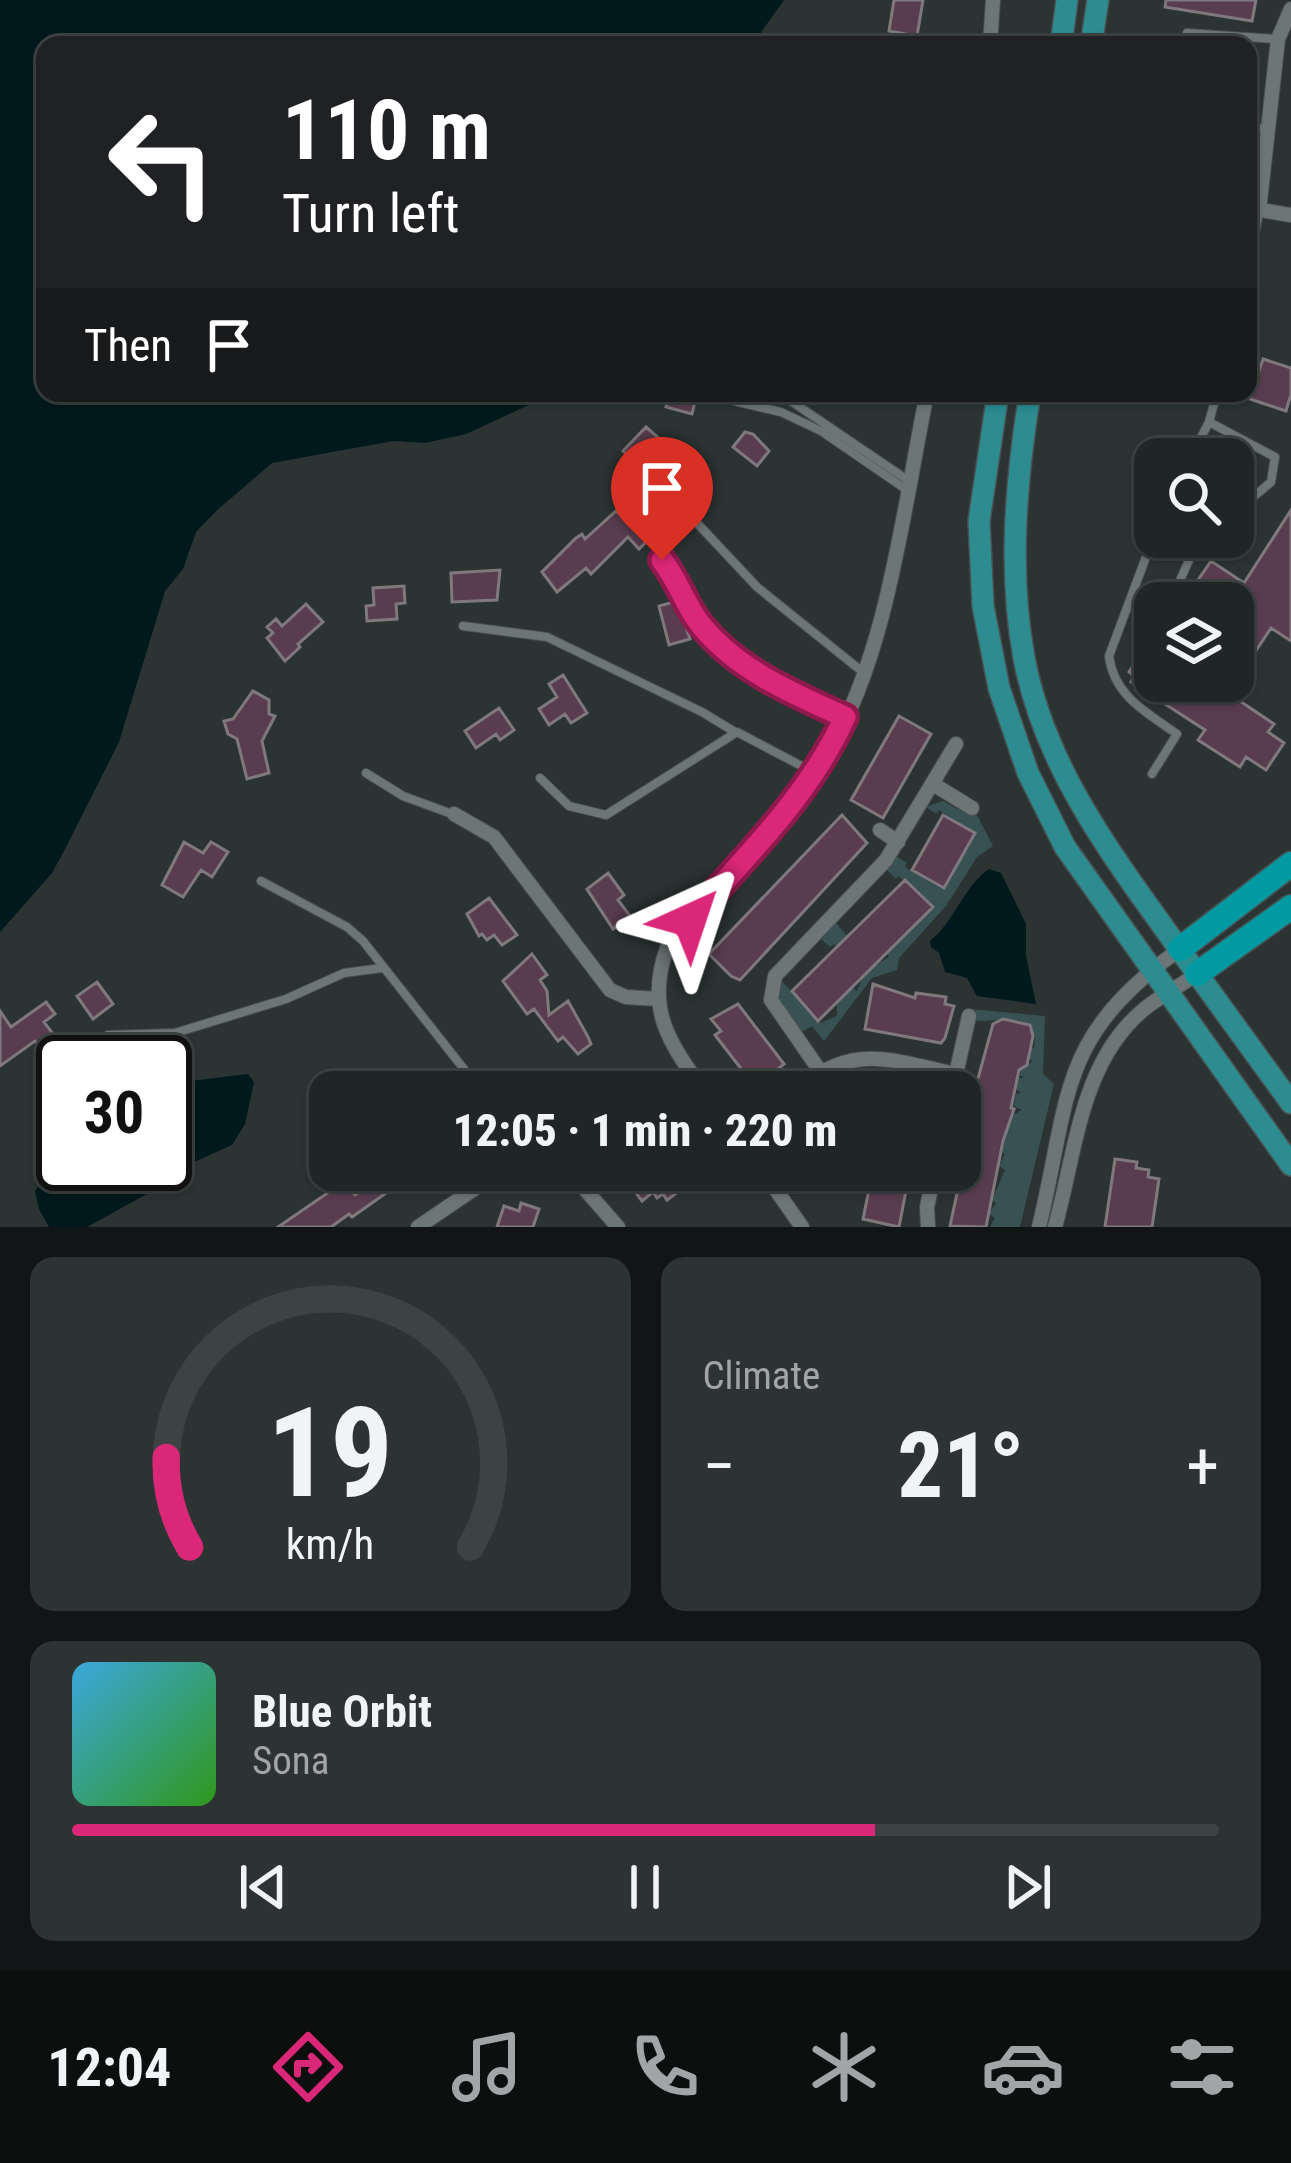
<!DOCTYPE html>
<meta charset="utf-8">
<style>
:root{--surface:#202626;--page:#2d3232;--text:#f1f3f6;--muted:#a2a5a7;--line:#3d4343;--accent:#db2777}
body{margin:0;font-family:"Roboto Condensed",sans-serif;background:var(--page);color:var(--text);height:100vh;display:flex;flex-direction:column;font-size:45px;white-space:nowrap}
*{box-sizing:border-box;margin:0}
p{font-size:39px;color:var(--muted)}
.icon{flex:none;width:66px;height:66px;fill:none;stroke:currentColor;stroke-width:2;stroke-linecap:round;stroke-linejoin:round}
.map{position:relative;height:1227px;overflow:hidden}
.drawer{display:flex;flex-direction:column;gap:30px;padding:30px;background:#121515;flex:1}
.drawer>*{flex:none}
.banner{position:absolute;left:36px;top:36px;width:1221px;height:366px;border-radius:24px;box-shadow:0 3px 9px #0004,0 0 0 3px var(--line);background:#202124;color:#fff;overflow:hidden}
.buttons{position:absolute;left:1134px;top:438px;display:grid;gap:24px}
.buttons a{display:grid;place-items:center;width:120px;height:120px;border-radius:24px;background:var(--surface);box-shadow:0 3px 9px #0004,0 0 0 3px var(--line);font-size:60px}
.speed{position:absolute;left:36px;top:1035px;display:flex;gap:24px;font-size:60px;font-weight:700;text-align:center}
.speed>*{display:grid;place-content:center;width:156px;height:156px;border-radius:50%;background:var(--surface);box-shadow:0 3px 9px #0004,0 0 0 3px var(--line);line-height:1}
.speed .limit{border:6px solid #111;border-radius:18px;background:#fff;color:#111}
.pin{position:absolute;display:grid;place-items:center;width:102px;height:102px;color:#fff;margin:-123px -51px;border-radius:50% 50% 50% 0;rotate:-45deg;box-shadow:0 0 12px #0007}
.pin .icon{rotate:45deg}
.me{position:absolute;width:132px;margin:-66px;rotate:42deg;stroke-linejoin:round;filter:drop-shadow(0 0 9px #0008)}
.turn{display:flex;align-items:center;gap:42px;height:252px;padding:0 48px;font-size:54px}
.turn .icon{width:156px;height:156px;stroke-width:2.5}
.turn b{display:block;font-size:84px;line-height:102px}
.then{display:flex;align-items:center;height:114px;padding:0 48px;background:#0003;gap:24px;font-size:45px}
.big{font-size:90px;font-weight:800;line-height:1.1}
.drawer .tile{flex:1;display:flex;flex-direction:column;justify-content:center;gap:18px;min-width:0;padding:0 42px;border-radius:24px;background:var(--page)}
.drawer .dial{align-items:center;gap:0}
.dial svg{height:312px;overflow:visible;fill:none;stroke:var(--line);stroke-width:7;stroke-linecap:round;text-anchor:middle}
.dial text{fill:var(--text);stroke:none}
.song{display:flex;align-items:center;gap:36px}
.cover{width:144px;height:144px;border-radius:18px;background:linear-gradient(135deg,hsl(200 70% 55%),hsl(110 70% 35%))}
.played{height:12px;border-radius:6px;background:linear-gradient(90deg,var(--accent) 70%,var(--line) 70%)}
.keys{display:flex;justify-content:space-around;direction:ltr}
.heat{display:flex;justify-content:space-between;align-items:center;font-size:66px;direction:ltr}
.drawer .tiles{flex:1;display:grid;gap:30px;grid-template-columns:1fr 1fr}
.tile:last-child{grid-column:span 2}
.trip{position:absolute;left:309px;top:1071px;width:672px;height:120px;border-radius:24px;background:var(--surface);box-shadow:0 3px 9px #0004,0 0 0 3px var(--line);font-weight:800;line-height:120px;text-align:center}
.menu{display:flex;height:192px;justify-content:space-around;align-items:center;background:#0d0f0f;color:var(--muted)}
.menu .icon{width:84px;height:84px}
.menu .on{color:var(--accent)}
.menu b{font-size:54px;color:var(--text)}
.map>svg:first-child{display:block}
.green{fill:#385254}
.water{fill:#00191c}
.building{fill:#593d4e;stroke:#7f787c;stroke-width:3}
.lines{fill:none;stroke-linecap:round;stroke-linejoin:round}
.lane-casing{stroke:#4a5051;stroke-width:10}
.street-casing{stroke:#4a5051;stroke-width:16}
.primary-casing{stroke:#4a5051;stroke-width:24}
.highway-casing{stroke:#4a5051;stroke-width:27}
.lane{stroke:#6d7676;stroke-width:8}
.street{stroke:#6d7676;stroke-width:14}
.primary{stroke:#2c8c90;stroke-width:21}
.highway{stroke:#019aa2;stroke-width:24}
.route-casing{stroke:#8e194d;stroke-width:30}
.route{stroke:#db2777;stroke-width:21}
</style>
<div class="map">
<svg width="1291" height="1227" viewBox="0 0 1291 1227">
<rect width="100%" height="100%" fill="#2b3333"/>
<!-- green -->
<path class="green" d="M943,801L967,814L973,812L977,815L993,846L977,857L946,906L899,958L897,970L872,978L824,1041L812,1026L800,1033L779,1001L782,981L820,1023L837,1016V1001L852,987L857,991L865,972L834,944L830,947L821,939L836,923L874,966L889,957L886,952L918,918L921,920L930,906L899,876L896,879L886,869L896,856L907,863L905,867L940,888L953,877L949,872L957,867L958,859L969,848L973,832L939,810L936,814L926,807Z
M970,1009L1045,1016L1043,1074L1054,1084L1020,1227H990L995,1218L989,1214L996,1203L992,1200L1005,1170L999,1166L1005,1154L1002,1152L1006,1135L995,1130H960V1110L969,1111V1117L1009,1125L1011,1116L1022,1110L1014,1106L1016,1094L1021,1093L1015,1088L1017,1078H1024L1020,1075L1021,1069L1032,1062L1024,1047L1034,1048L1035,1036H1030V1025L1019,1020L974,1021L976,1014Z"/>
<!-- water -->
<path class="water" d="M0,0H784L752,45H45V393H542L533,403L466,434L425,443L393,441L272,463L216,511L196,532L183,569L165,591L119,742L64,851L52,873L0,932Z
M989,869L1001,873L1026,924V956L1036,1004L977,996L967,978L945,972L939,953L931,947L930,941C955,921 963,887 989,869Z
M248,1074L254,1082L245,1124L232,1145L172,1172L154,1190L87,1227H49L39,1209L35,1191L63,1147V1164H165V1084Z"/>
<!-- building -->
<path class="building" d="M894,0H923L917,36L889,31Z
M1166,0H1256L1252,21L1165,7Z
M1263,359L1291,368V394L1286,411L1250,399Z
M670,393H697L692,414L666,407Z
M646,427L662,441L639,466L623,451Z
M745,432L753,434L769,451L757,466L733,447Z
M1291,510V641L1271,628L1228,693L1274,724L1268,732L1284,743L1266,770L1246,757L1240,767L1198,740L1205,730L1131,682L1134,676L1129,672L1144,649L1155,656V681H1233V603L1198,580L1211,561L1244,583Z
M616,511L627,519L636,518L649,532L644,536L648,540L639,549L628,537L591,574L586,568L557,592L542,572L576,538L582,534L585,539Z
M500,570L497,600L452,602L451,573Z
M404,586L405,603L396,604L397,619L367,621L366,606L374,605L373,588Z
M677,601L690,639L669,645L659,606Z
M306,604L323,622L298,644L300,647L285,661L267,638L273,633L267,627L276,619L282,626Z
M563,675L587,713L571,723L565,714L549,725L539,709L557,697L549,684Z
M253,691L269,700V714L275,716L262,741L269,773L247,779L237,739L228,734L224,721L233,719Z
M499,708L514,730L500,740L496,734L476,748L465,731Z
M899,716L931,734L883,818L851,800Z
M842,815L867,843L740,980L731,976L709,954Z
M943,815L975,833L944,888L912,870Z
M184,842L203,853L211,842L228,852L212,877L201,870L183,897L162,885Z
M608,873L624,895L618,900L630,916L613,929L587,889Z
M905,880L933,907L818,1021L792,991Z
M489,898L517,935L502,945L494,935L487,940L482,934L479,936L467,914Z
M532,954L547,975L540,980L547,991L549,1015L568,1001L588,1037L591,1044L578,1054L563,1037L558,1041L534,1009L527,1014L503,981Z
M97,982L113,1004L93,1019L77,996Z
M873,984L915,998L916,993L946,997L945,1004L954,1006L945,1038L941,1043L865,1029Z
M46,1002L55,1014L44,1022L53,1034L38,1045L35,1041L0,1066V1011L11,1027Z
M738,1004L784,1064L756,1088L715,1035L721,1031L711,1019Z
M1003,1019L1030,1025L1033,1036L1027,1065L1019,1070L1011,1108L1014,1109L1003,1141L986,1227L950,1226L974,1114L971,1113L972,1100L993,1024Z
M1115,1159L1137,1162L1136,1168L1149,1170L1148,1177L1159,1179L1152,1227H1105Z
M370,1170H400L406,1179L352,1217L349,1214L331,1227H278L345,1181L355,1195L377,1179Z
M658,1170L678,1192L667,1200L663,1194L657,1198L653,1192L642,1201L633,1189Z
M873,1170H910L899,1227L863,1219Z
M521,1203L539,1209L533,1227H497L504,1206L519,1211Z"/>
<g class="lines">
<!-- lane casing -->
<g class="lane-casing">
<path id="lane" d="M1187,33L1277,39
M1248,127L1269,129
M1248,271L1259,212
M779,393L909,481
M734,401L781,412L821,431L907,490
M1209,422L1275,457L1271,482L1233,514
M1190,459L1209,422L1217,393
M696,522L757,587L864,673
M1154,536L1190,558L1210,537
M662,560C678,581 686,606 701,625C736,670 794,694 844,717
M1170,603L1190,558
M463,626L547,637L702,712L735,732
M1155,638V637
M366,773L403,796L452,814
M1152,774L1177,734C1146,712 1114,696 1109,656L1155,533
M540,778L569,806L606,815L737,732L813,772
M261,881L347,927L363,941L482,1092
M108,1035L175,1033L286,999L344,973L382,968"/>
</g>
<!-- street casing -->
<g class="street-casing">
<path id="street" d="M990,45L993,0
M1248,208L1291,215
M1259,210L1278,39L1291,9
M933,784L972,808
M454,814L494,837L610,990L626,997L658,999
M880,830L898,842
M820,1071L771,1000L775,976L886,860L956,744
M705,1092C669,1043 645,1009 667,948C722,881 785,822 830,748C887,656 905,500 927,393
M791,1092C857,1043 881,1058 955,1074
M952,1092L969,1016
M561,1170L576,1179L618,1227
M762,1170L802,1227
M418,1227L502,1170
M928,1227L927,1207L935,1170
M1039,1227C1071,1094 1057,1037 1180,949
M1055,1227C1076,1152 1080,1064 1142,1011C1158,997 1180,986 1197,974"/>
</g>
<!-- primary casing -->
<g class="primary-casing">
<path id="primary" d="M1061,45L1067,0
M1091,45L1098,0
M998,393L979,521L983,606L999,688L1028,773L1065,847L1291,1165
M1030,393C1016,479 1008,571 1024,658C1044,765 1110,853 1172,939C1212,994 1251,1048 1291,1103"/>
</g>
<!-- highway casing -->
<g class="highway-casing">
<path id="highway" d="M1180,949L1291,864
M1197,974L1291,907"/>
</g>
<!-- lane -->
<use href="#lane" class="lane"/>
<!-- street -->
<use href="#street" class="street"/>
<!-- primary -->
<use href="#primary" class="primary"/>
<!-- highway -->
<use href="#highway" class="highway"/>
</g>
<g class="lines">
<!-- route casing -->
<g class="route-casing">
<path id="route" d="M662,560C679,582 686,607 701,625C737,670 794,694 845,717C809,796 747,855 690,920"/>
</g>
<!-- route -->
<use href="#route" class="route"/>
</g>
</svg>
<div class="buttons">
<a><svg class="icon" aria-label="search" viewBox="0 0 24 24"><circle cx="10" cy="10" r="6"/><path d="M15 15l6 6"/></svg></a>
<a><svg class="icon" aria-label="layers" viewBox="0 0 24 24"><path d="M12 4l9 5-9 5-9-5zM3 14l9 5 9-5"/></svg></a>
</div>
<div class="speed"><div class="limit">30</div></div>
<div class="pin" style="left:662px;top:560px;background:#d93025"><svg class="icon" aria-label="arrive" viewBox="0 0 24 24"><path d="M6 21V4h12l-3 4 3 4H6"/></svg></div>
<svg class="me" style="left:690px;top:920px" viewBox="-20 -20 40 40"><path d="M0-17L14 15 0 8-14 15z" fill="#db2777" stroke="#fff" stroke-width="4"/></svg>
<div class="trip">12:05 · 1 min · 220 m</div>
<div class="banner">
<div class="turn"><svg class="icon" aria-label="left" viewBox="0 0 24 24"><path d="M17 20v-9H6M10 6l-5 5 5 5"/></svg><div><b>110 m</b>Turn left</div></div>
<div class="then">Then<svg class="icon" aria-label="arrive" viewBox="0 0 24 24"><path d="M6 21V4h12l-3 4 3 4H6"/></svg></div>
</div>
</div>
<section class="drawer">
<div class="tiles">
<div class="tile dial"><svg viewBox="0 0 100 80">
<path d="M14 69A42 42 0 1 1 86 69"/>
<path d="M14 69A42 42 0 0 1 8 46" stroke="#db2777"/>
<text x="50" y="56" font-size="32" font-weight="700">19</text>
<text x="50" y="72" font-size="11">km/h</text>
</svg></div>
<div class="tile"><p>Climate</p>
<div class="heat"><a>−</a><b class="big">21°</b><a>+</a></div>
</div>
<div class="tile">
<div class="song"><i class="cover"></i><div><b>Blue Orbit</b><p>Sona</p></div></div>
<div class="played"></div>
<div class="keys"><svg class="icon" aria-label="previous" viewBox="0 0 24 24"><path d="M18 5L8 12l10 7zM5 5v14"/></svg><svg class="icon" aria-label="pause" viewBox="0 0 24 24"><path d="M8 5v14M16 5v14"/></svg><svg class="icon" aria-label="next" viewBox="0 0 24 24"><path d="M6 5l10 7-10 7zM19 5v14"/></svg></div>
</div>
</div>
</section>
<nav class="menu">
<b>12:04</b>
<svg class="icon on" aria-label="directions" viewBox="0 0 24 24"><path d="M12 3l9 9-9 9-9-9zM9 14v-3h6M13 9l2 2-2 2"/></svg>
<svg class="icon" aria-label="music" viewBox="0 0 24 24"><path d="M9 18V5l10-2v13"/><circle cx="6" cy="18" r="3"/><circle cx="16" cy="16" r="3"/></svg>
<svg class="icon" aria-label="phone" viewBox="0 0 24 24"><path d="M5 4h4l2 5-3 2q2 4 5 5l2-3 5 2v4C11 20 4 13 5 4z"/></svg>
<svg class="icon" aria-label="climate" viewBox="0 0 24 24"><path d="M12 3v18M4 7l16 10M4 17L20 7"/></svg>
<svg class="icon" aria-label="car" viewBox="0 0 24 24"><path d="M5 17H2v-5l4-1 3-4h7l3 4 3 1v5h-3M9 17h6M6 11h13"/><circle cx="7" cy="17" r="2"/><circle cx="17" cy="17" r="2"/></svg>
<svg class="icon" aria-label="filters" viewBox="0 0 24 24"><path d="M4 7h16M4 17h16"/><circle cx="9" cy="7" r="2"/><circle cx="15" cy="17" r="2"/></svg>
</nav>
